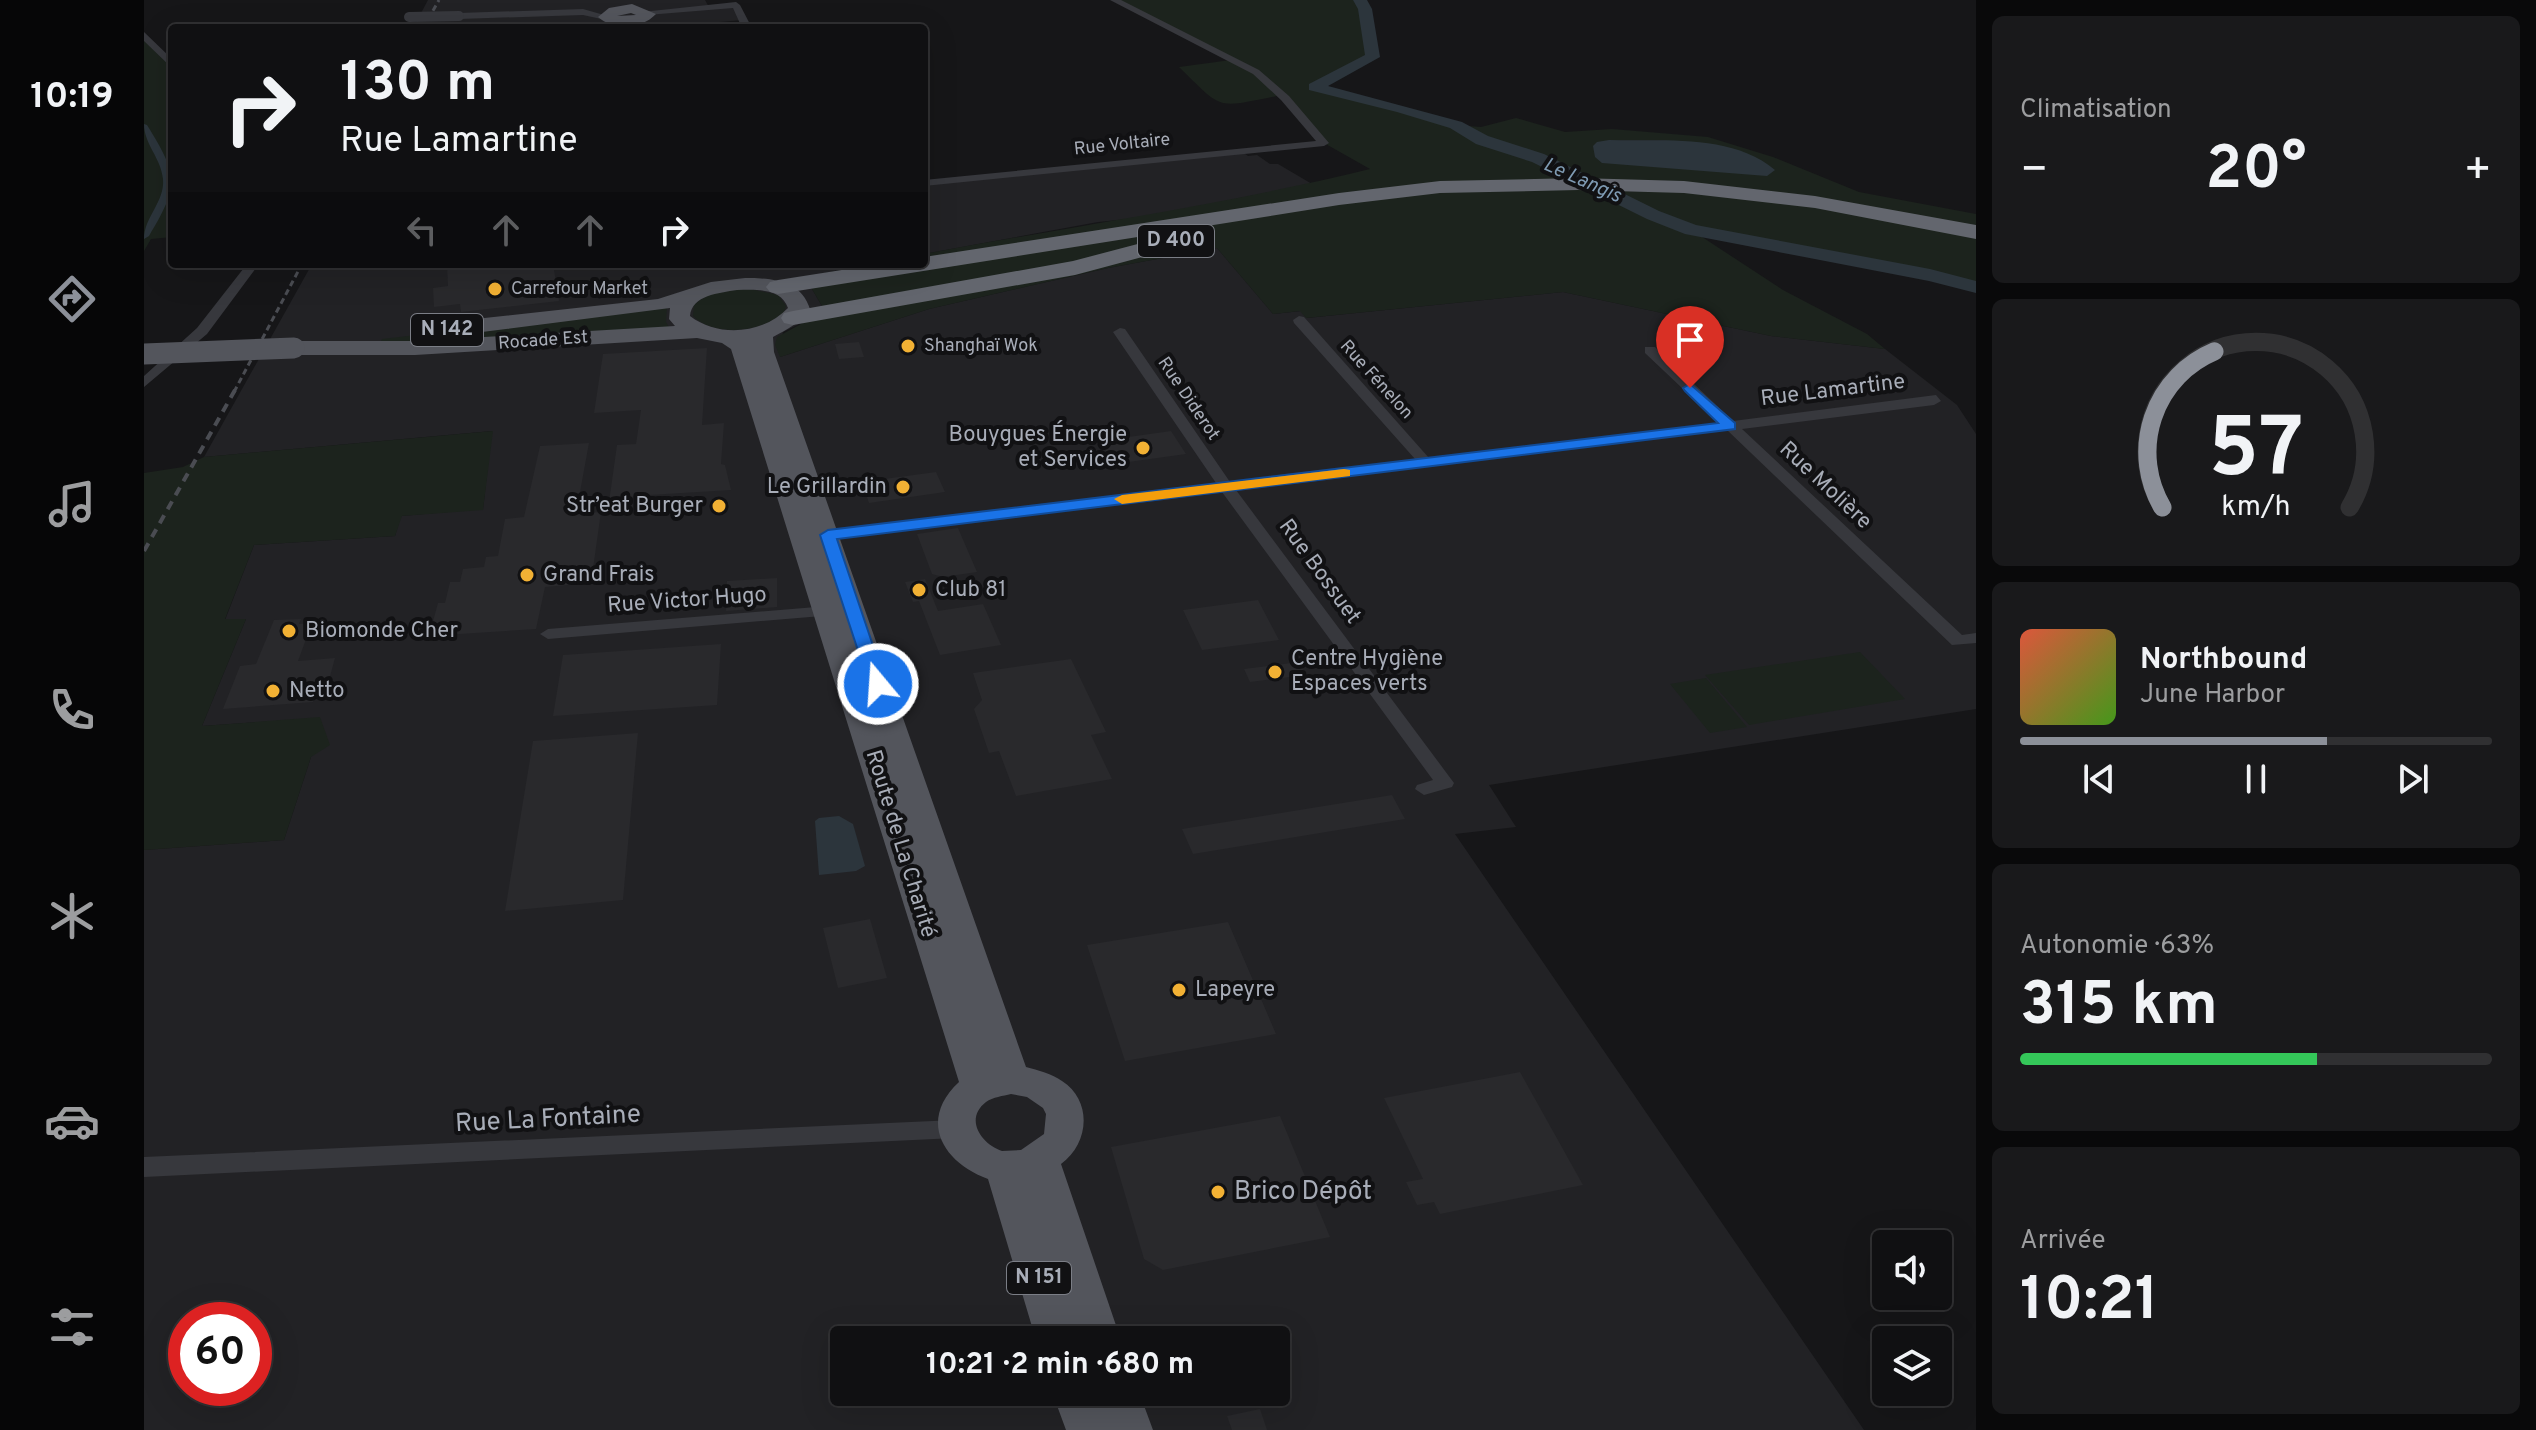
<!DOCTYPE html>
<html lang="fr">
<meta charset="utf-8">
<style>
:root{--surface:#101012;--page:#19191b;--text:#f1f3f6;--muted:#9c9d9f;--line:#303032;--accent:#8c9099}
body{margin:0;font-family:Overpass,sans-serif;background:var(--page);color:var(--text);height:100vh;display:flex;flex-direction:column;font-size:30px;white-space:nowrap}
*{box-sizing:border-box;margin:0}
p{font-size:26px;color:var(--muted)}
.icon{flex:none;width:44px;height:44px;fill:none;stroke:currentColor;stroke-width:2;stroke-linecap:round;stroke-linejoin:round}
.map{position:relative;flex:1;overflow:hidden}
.sheet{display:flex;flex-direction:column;gap:16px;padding:16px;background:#09090a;width:560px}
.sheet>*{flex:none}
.hud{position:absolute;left:24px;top:24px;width:760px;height:244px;border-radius:8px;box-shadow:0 8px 32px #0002,0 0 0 2px var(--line);background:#101012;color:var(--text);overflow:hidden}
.buttons{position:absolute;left:1728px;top:1230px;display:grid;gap:16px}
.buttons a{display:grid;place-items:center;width:80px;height:80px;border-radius:8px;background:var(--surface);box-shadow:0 8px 32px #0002,0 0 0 2px var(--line);font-size:40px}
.speed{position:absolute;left:24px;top:1302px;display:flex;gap:16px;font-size:40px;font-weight:700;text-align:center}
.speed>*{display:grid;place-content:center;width:104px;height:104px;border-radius:50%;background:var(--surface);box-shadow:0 8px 32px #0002,0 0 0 2px var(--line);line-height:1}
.speed .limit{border:12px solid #d22;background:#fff;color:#111}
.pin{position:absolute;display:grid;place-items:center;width:68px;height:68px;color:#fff;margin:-82px -34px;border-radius:50% 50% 50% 0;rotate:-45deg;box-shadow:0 0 8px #0007}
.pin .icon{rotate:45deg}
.me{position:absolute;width:88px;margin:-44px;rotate:342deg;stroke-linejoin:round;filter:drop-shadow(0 0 6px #0008)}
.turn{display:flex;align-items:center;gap:28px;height:168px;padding:0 40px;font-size:36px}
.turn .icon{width:104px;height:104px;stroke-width:2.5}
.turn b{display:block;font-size:56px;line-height:68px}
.lanes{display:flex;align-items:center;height:76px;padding:0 40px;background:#0003;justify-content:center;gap:40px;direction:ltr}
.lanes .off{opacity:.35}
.big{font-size:60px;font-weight:700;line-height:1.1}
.sheet .widget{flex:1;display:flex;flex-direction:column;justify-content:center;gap:12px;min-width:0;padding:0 28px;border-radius:12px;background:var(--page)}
.sheet .dial{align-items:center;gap:0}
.dial svg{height:208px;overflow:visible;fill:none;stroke:var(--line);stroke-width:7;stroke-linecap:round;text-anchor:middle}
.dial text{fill:var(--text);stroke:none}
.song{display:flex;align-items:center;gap:24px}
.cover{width:96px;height:96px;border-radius:12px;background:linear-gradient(135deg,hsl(10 70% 55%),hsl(100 70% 35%))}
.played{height:8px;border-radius:4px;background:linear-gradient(90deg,var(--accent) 65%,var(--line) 65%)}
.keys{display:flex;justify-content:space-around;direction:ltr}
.heat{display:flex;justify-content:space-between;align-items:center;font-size:44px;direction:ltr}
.charge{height:12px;border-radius:6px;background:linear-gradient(90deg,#34c759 63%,var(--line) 0)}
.trip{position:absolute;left:686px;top:1326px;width:460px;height:80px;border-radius:8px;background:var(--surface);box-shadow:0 8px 32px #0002,0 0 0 2px var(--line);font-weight:700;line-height:80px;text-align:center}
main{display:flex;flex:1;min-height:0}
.menu{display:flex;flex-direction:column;width:144px;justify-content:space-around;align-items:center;background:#060607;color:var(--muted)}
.menu .icon{width:56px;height:56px}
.menu .active{color:var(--accent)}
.menu b{font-size:36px;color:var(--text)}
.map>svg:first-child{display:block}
.built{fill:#222225;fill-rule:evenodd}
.green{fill:#1c231d}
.water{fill:#2c353c}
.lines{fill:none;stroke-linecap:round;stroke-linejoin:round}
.canal{fill:#2c353c;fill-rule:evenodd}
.river{fill:#2c353c;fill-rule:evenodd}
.building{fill:#29292c}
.street{fill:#37383d;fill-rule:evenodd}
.primary{fill:#53555c;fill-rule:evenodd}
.highway{fill:#63666e;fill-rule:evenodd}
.rail-far1{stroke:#4a4c52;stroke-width:3;stroke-dasharray:6 4;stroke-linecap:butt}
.rail{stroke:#4a4c52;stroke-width:4;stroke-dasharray:9 7;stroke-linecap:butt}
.street-bridge{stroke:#37383d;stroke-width:10}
.primary-bridge{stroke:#53555c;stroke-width:21}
.route{fill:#1a73e8;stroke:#114b97;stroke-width:2}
.slow{fill:#f59e0b}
.poi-dot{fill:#f2b134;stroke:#111113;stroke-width:3}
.labels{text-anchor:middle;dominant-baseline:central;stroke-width:8;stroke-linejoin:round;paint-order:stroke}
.far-street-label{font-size:18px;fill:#a8adb8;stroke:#111113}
.far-poi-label{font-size:18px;fill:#a8adb8;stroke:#111113;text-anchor:start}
.far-water-label{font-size:20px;font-style:italic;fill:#7f9bb3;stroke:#111113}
.shield{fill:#111113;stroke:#7b7e86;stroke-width:2}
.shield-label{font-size:20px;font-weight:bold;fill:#a8adb8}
.street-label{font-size:22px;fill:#a8adb8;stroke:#111113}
.poi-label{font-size:22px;fill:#a8adb8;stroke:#111113;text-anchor:start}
.near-street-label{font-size:26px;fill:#a8adb8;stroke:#111113}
.near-poi-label{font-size:26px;fill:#a8adb8;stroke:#111113;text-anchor:start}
</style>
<main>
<nav class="menu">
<b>10:19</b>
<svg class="icon active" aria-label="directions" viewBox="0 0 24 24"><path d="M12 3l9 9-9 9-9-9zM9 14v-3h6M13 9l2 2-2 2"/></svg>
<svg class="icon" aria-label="music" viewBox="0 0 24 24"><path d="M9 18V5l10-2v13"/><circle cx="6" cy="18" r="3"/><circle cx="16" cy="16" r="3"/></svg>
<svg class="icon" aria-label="phone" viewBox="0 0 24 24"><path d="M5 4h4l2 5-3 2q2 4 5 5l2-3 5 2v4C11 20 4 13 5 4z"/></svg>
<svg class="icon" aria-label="climate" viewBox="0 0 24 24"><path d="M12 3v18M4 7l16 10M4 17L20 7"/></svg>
<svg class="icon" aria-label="car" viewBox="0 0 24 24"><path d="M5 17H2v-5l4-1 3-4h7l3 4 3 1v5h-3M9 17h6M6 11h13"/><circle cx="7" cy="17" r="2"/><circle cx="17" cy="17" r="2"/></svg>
<svg class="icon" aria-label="filters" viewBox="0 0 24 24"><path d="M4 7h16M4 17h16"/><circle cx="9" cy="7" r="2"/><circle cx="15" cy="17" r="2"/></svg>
</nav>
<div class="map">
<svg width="1832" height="1430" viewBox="0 0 1832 1430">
<rect width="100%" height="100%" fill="#161618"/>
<!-- built -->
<path class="built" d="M284,0H561L565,7L592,5L599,20L517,27L460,23L444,28H269Z
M1097,151L1104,156L1113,155L1126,164H1134L1168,184L995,218L954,222L780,254V183Z
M1073,248L1129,314L1157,311L1163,318L1419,292L1627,336L1741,349L1813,405L1832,434V709L1345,785L1372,827L1311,834L1720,1430H0V850L140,840L167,757L175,718L58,726L102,619L81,620L110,545L251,536L257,516L339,509L348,431L60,457L168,264H725L667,276L665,284L681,311L639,332L636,357L785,309L964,268ZM42,1320H110V1388H42ZM700,1340H1132V1392H700Z"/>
<!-- green -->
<path class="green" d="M970,0H1216L1221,9L1229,57L1171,88L1258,108L1312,125L1337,127L1372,118L1421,132L1468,129L1564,137L1629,157L1715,192L1832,214V287L1786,275L1549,231L1639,290L1723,334L1741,349L1627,336L1419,292L1162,318L1156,311L1129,314L1073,248L964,268L785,309L636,357L631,345L633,337L681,311L665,284L667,276L726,264H780V254C929,226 1079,205 1226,169L1180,143L1120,79Z
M0,35L28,65V237L7,239L0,251Z
M1087,60L1109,73L1133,96C1071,108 1080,111 1035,67Z
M602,288L634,295L642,306L640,312C620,332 571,338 549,316L550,305C565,291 583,290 602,288Z
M523,306L522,322L526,329L235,347L238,339Z
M349,431L339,510L258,516L251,536L110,545L81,619H102L58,726L176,717L186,745L167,757L140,840L0,850V473L39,467L60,457Z
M1716,652L1761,699L1605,725L1561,675Z
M1562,678L1603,727L1566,733L1526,684Z"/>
<!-- water -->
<path class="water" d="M1465,140C1518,142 1587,133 1631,170L1623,176L1458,163L1451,157L1449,146L1453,142Z
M695,816L709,824L721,866L712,871L675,875L671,821L675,818Z"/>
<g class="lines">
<!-- canal -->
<path class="canal" d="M0,124L3,125C34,175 36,185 5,236L0,239C0,217 21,202 19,179C17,158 0,144 0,124Z"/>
<!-- river -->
<path class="river" d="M1209,0H1223L1228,9L1236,57L1184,86L1318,122L1344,136L1400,154L1515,211L1552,225L1786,269L1832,281V293L1785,281L1541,234L1503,219L1388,162L1332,144L1306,128L1253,112L1165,90V84L1221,55L1214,9Z"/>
</g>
<!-- building -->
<path class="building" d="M303,264H409L415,301L317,312L316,304L290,307L289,288L304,286Z
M715,342L720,357L695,359L691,344Z
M563,348L558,425L580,423L577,464L581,465L587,490L489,496L488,501L465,502L473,445L492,444L497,410L450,413L459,354Z
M1027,431L1042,454L970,464L956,441Z
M445,443L432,514L457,512L447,583L401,587L392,629L285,636L294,603H301L306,582H316L319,569L340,567L342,557L354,556L361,519L380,517L396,446Z
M792,472L801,492L725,503L718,482Z
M814,528L833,572L799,577L788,574L773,534Z
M633,578V607L582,611L583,581Z
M781,579L794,611L839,604L857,645L796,655L775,601L769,602L761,582Z
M1114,600L1135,640L1058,650L1039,610Z
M157,619L155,624L168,623L154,661L191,658L185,680H175L169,702L79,709L96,666L112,664L130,620Z
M577,644L573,705L409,716L419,655Z
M927,659L962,732L947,735L968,779L872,796L855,751L845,753L830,709L838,700L829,673Z
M1155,662L1162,675L1106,682L1100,669Z
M494,733L479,900L361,911L389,741Z
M1248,795L1261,819L1049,854L1038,829Z
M726,919L743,978L694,988L679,928Z
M1084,922L1132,1034L981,1061L943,945Z
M1376,1072L1439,1185L1296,1214L1290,1202L1273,1205L1262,1182L1279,1179L1240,1098Z
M1136,1116L1186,1237L1019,1270L1000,1259L967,1147Z
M1116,1409L1123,1430H1088L1083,1416Z"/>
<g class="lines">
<!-- street -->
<path class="street" d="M966,0H977L1115,70L1145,96L1185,143L1180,146L780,186V180L1172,141L1137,100L1109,74Z
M592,2L596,5L608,28H598L589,8L503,15L498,12Z
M439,9L467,17L462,20L439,15L315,19L310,16L315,13Z
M0,32L28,59V68L0,41Z
M103,264H115L63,334L0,387V376L53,328Z
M1155,316L1160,317L1285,458L1575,423L1501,353V347H1511L1589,421L1792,395L1797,401L1790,405L1598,429L1818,635L1832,633V643L1808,645L1583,430L1092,490L1310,783L1308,787L1280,795L1271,789L1273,785L1289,780L1078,492L684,540L676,535L684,530L1072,483L969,332L976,328L981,329L1086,482L1271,459L1150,323L1149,320Z
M684,606L690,607L692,611L690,615L404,639L396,634L404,629Z
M811,1120L819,1122L823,1129L819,1136L811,1138L0,1177V1157Z"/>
<!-- primary -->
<path class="primary" d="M488,4L512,14C498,29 470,31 454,17L465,8ZM487,13L492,15L473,16Z
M601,278C628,278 657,280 666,309C656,323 644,329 629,337L630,352L882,1067C894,1070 908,1074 918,1081C949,1101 945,1144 917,1164L977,1340H892L844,1179C798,1162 774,1120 815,1082L587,349L578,343L553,338L271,355H150L139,348L150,341H271L531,326L525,319L526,308L322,334L311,327L322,320L514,299L567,282ZM593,290C611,290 637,287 644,308C619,334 575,338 546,316C548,295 575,293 593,290ZM867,1094L883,1097L899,1108L902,1114L900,1134L877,1150L858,1151C837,1144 820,1119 842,1102C849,1097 859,1096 867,1094Z
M908,1392H995L1009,1430H922Z"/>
<!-- highway -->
<path class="highway" d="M1434,178L1540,181L1671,196L1832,225V239L1671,208L1540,193L1434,190L1296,193L1195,205L634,294L626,292L622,287L626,282L634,280L736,264H780V257L1195,193L1296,181Z
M1024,236L1032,238L1035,243L1032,248L931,275L649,325L640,323L637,318L640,313L649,311L929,261Z"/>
<!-- rail-far1 -->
<path class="rail-far1" d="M279,28L295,0
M90,392L158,264"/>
<!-- rail -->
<path class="rail" d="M0,551L91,390"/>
<!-- street-bridge -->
<path class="street-bridge" d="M265,17L315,16"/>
<!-- primary-bridge -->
<path class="primary-bridge" d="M0,354L150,348"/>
</g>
<!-- route -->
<path class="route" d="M1546,384L1591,423V429L693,539L742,684L734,689L725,684L676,535L684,530L1574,423L1541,391L1539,388Z"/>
<!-- slow -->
<path class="slow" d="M1200,469L1206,470V476L978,504L970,499L978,495Z"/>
<!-- markers -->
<g class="poi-dot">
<circle cx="351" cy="289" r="8"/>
<circle cx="764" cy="346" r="8"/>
<circle cx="999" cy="448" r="8"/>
<circle cx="759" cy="487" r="8"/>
<circle cx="575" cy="506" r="8"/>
<circle cx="383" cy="575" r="8"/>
<circle cx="775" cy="590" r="8"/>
<circle cx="145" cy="631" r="8"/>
<circle cx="1131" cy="672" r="8"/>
<circle cx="129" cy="691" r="8"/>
<circle cx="1035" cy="990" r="8"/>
<circle cx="1074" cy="1192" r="8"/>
</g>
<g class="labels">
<!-- far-street labels -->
<g class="far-street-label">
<text transform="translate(978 145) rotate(-6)">Rue Voltaire</text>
<text transform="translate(399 341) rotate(-4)">Rocade Est</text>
<text transform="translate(1232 380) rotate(48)">Rue Fénelon</text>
<text transform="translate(1044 399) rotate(56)">Rue Diderot</text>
</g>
<!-- far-poi labels -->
<g class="far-poi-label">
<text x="367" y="289">Carrefour Market</text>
<text x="780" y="346">Shanghaï Wok</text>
</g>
<!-- far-water labels -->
<g class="far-water-label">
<text transform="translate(1438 181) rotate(24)">Le Langis</text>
</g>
<!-- shield labels -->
<g class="shield">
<rect x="994" y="225" width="76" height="32" rx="6"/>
<rect x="267" y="314" width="72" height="32" rx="6"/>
<rect x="863" y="1262" width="64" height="32" rx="6"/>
</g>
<g class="shield-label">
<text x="1032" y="241">D 400</text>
<text x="303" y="330">N 142</text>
<text x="895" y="1278">N 151</text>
</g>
<!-- street labels -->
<g class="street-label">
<text transform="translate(1689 391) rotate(-7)">Rue Lamartine</text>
<text transform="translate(1681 486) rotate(43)">Rue Molière</text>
<text transform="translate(1175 572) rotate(54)">Rue Bossuet</text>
<text transform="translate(543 601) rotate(-4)">Rue Victor Hugo</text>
<text transform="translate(756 844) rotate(73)">Route de La Charité</text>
</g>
<!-- poi labels -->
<g class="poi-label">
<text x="983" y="435" text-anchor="end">Bouygues Énergie<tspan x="983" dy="25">et Services</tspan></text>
<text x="743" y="487" text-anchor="end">Le Grillardin</text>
<text x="559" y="506" text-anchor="end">Str’eat Burger</text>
<text x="399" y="575">Grand Frais</text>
<text x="791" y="590">Club 81</text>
<text x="161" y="631">Biomonde Cher</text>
<text x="1147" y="659">Centre Hygiène<tspan x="1147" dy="25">Espaces verts</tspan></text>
<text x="145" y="691">Netto</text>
<text x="1051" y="990">Lapeyre</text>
</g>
<!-- near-street labels -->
<g class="near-street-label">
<text transform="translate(404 1120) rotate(-3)">Rue La Fontaine</text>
</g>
<!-- near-poi labels -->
<g class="near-poi-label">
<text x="1090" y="1192">Brico Dépôt</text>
</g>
</g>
</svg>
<div class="buttons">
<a><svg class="icon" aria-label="sound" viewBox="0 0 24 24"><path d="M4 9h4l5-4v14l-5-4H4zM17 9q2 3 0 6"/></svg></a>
<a><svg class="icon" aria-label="layers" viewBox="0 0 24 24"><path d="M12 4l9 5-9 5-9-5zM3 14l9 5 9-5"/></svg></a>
</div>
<div class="speed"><div class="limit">60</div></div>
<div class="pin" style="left:1546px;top:388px;background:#d93025"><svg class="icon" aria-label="arrive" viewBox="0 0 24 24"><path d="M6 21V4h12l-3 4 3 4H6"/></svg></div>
<svg class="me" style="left:734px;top:684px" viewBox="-20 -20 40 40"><circle r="17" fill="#1a73e8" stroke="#fff" stroke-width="3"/><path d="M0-11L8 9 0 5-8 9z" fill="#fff"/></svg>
<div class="trip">10:21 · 2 min · 680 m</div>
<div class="hud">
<div class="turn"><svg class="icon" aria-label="right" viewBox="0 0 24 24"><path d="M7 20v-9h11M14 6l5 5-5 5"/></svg><div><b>130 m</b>Rue Lamartine</div></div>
<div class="lanes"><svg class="icon off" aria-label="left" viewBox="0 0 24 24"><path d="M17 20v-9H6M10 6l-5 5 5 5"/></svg><svg class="icon off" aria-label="ahead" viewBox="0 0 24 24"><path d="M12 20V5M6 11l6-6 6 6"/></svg><svg class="icon off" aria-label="ahead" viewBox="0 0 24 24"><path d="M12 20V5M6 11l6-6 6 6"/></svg><svg class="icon" aria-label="right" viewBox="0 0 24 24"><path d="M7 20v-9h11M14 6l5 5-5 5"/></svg></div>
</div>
</div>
<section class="sheet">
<div class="widget"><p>Climatisation</p>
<div class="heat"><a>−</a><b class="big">20°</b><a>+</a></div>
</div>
<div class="widget dial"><svg viewBox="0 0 100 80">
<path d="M14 69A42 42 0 1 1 86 69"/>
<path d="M14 69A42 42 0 0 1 34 9" stroke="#8c9099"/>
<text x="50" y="56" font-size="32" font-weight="700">57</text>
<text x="50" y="72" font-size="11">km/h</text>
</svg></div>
<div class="widget">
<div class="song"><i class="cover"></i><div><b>Northbound</b><p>June Harbor</p></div></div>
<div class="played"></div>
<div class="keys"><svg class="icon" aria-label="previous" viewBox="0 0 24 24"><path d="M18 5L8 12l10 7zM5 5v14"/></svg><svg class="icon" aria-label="pause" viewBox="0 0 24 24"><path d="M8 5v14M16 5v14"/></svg><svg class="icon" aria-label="next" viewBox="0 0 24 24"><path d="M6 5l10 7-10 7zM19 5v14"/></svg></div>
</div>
<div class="widget"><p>Autonomie · 63%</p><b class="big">315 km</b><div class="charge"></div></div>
<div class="widget"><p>Arrivée</p><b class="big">10:21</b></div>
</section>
</main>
